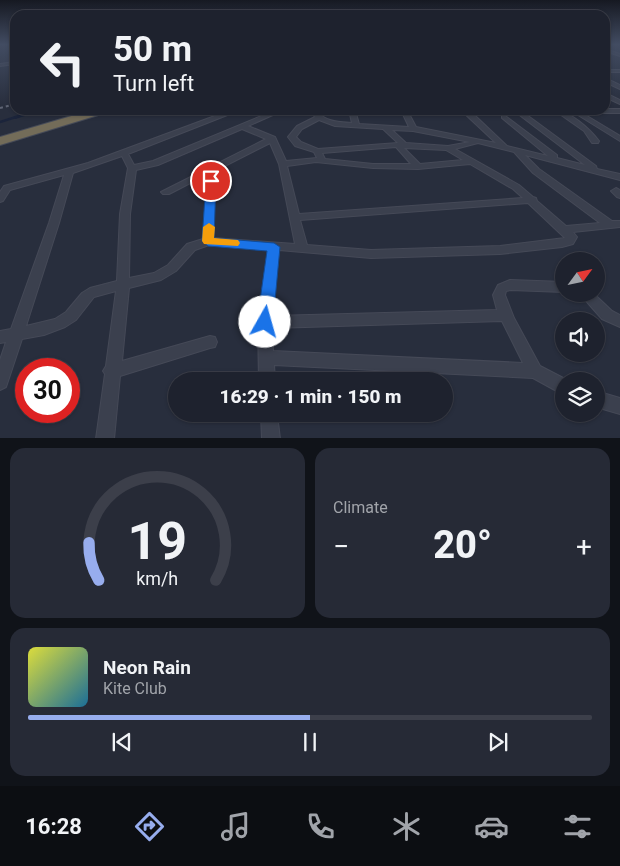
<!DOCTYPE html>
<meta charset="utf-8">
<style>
:root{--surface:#1e222e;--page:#262a36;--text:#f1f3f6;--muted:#a1a4aa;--line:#3c3f4a;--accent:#97adee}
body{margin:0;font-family:Roboto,sans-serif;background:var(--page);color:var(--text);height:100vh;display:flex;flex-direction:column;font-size:19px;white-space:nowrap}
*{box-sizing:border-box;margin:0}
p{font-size:16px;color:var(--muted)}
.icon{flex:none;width:28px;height:28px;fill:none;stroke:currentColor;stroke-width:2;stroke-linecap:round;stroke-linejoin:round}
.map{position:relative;height:438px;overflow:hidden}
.sheet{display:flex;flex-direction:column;gap:10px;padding:10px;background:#101319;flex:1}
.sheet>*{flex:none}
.banner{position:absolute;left:10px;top:10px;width:600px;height:105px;border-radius:15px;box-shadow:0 1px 4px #0004,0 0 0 1px var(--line);background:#1e222e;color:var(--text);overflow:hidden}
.needle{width:32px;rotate:57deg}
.fabs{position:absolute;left:555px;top:252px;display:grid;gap:10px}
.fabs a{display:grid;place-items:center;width:50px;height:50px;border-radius:50%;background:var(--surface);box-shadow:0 1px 4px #0004,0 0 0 1px var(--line);font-size:25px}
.speed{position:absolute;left:15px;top:358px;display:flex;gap:10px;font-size:25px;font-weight:700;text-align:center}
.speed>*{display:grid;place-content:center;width:65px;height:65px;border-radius:50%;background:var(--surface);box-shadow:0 1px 4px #0004,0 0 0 1px var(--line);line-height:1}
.speed .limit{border:8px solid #d22;background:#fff;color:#111}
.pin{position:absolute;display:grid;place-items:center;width:42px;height:42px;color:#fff;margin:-21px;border:2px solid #fff;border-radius:50%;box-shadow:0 1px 5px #0007}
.me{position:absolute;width:55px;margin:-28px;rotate:7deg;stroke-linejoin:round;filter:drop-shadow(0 0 4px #0008)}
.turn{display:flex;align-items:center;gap:18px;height:105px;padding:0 20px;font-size:22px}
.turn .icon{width:65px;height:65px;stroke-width:2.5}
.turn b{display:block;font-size:35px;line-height:42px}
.big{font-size:38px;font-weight:800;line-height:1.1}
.sheet .widget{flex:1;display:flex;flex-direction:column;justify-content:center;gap:8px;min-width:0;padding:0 18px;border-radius:15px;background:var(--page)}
.sheet .dial{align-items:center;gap:0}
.dial svg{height:130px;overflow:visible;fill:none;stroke:var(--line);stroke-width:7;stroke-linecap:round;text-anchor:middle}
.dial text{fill:var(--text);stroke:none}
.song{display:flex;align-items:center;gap:15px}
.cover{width:60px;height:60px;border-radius:8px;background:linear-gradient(135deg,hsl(60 70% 55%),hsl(200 70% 35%))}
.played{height:5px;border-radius:2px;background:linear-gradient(90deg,var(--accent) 50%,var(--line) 50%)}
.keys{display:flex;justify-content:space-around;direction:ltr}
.heat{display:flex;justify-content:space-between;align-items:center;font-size:28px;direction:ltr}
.sheet .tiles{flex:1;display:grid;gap:10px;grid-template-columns:1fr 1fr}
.widget:last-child{grid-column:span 2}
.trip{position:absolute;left:168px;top:372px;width:285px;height:50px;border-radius:25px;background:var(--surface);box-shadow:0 1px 4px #0004,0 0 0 1px var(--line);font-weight:800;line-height:50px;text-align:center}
.menu{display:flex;height:80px;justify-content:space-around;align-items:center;background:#0c0e12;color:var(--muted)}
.menu .icon{width:35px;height:35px}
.menu .active{color:var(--accent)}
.menu b{font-size:22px;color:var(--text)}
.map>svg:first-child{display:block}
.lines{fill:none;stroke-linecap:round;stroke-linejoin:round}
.stream-far1{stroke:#1b243b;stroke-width:2}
.stream{stroke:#1b243b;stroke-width:2.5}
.street-casing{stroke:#454957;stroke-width:2}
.highway-casing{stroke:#464b58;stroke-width:2}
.street{fill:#3b404e;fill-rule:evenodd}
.highway{fill:#736c59;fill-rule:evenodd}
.rail{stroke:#5e6474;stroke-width:2;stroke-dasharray:3 3;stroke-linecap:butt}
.route{fill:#1a73e8;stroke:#114b97}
.slow{fill:#f59e0b}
</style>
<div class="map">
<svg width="620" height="439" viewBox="0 0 620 439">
<rect width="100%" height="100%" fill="#282e3d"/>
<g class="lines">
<!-- stream-far1 -->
<path class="stream-far1" d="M15,118L34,112"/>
<!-- stream -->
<path class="stream" d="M0,122L19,116"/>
<!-- street casing -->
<g class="street-casing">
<path id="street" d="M605,49L620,54V56L605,51Z
M15,62V64L0,66V64Z
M605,70H620V72H605Z
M605,78L620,85V89L605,82Z
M605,93L620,100V104L605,97Z
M605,109H620V113H582L620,136V141L570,110Z
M231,110H240L128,154L134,165L153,161L276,110H284L248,126L275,137L286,161L317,158L314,152L295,146L288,137L297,126L315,117L310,110H316C325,122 338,122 352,123L349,110H355L359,124L409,127L401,110H407L416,127L496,143L464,113H446L443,111L469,110L507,146L548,156L502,118V116L504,115L557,155V158L585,165L513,110H520L596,166L597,169L620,174V180L525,155L539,169L612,221H620V227L573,232L577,237L573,244L562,247L500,254L371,258L279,250L272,316L497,310L493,295L498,285L510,280L564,282V292L511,290L506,291L505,295L514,318L540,366L569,381H564V395L533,378L274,365L275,381H259L258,322L268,250L209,245L195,250L176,271L161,280L129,288L122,361L210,336L215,337L217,342L215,347L210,348L120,376L114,439H96L105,374L103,371L106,366L116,291L94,297L76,320L65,327L44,335L22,339L6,387L0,390V360L6,342L0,343V331L11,329L49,223L64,175L10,190L3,201L0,202V192L4,186L88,163ZM319,120L335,126L383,129L398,143L318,149L301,142L296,137L302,129ZM242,129L266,139L161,192L163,194H169L198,179L207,182L203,239L187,244L168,265L154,273L129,278L130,214L136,170L158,165ZM392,130L413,131L470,142L448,146L406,143ZM270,143L279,164L295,244L213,238L215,181L205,176ZM478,143L514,152L533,173L600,223L566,226L537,201L536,198L533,197L519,185L455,149ZM396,147L411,164H373L325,159L322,153ZM404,148L446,150L463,160L420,164ZM122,156L128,168L120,214L117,281L90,288L82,293L66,312L55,319L26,326L59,223L73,173ZM316,162L373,168L418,169L470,164L513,189L523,198L299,214L287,166ZM528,203L565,238L500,246L371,250L307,245L300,220ZM502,321L523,363L273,351L272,328Z
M554,110C569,110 590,129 599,141L598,143H592L584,131Z
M616,188L620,190V198L617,197L611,191Z
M580,294H594L612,311L620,315V327L602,319Z
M596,391L620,398V414L596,407Z
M261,414H277L280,439H262Z"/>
</g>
<!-- highway casing -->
<g class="highway-casing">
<path id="highway" d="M92,110H109L108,112L0,145V137Z"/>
</g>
<!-- street -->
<use href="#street" class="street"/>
<!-- highway -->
<use href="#highway" class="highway"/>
<!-- rail -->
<path class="rail" d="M0,108L15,104"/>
</g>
<!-- sky -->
<linearGradient id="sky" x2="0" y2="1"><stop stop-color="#161922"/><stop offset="0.42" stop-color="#424c62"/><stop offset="1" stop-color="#424c62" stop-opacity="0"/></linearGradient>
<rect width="620" height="106" fill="url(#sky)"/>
<!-- route -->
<path class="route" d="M211,178L216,181L214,238L274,243L280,247L273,322L270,327L265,329L259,327L257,322L267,251L208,246L202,241L206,181Z"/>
<!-- slow -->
<path class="slow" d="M209,223L215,227L214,238L238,240L240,243L238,246L204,244L202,241L203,227Z"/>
</svg>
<div class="fabs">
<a><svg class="needle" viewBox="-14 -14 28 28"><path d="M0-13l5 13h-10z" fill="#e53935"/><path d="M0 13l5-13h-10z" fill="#a1a4aa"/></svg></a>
<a><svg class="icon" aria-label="sound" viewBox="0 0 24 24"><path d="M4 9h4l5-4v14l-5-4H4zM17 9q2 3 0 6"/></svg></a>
<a><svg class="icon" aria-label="layers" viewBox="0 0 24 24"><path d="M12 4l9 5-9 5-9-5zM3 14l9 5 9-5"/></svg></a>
</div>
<div class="speed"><div class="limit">30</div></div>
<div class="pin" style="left:211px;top:181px;background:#d93025"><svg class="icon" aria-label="arrive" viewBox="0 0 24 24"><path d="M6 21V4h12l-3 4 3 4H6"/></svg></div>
<svg class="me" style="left:265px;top:322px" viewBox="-20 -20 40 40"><circle r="19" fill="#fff"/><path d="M0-13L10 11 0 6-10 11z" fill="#1a73e8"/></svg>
<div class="trip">16:29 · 1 min · 150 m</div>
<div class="banner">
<div class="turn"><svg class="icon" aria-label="left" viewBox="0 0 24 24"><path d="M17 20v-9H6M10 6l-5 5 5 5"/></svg><div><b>50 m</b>Turn left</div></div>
</div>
</div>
<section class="sheet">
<div class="tiles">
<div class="widget dial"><svg viewBox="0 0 100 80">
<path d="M14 69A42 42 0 1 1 86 69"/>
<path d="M14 69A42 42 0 0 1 8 46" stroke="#97adee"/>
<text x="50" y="56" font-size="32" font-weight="700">19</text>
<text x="50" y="72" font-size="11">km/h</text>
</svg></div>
<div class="widget"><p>Climate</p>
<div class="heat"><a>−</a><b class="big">20°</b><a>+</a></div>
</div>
<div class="widget">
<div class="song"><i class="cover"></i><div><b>Neon Rain</b><p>Kite Club</p></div></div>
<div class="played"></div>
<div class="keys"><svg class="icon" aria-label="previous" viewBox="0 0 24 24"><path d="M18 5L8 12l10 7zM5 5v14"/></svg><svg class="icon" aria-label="pause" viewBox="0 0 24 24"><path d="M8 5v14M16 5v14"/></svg><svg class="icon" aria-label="next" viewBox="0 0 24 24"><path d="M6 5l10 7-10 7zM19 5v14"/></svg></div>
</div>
</div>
</section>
<nav class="menu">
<b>16:28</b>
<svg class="icon active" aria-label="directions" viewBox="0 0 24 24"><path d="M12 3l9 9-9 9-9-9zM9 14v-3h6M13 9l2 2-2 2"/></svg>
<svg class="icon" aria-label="music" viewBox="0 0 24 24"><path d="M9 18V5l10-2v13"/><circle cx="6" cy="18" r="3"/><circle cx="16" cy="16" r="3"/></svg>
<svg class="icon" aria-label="phone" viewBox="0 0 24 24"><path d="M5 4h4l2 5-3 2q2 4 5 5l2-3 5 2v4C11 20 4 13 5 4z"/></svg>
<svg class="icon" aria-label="climate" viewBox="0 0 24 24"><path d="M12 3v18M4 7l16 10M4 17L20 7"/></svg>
<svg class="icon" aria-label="car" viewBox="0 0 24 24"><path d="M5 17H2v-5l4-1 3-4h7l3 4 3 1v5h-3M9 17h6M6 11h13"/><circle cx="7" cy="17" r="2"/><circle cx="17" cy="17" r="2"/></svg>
<svg class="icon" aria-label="filters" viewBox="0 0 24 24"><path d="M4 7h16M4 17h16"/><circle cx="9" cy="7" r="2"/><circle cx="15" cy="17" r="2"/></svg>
</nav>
